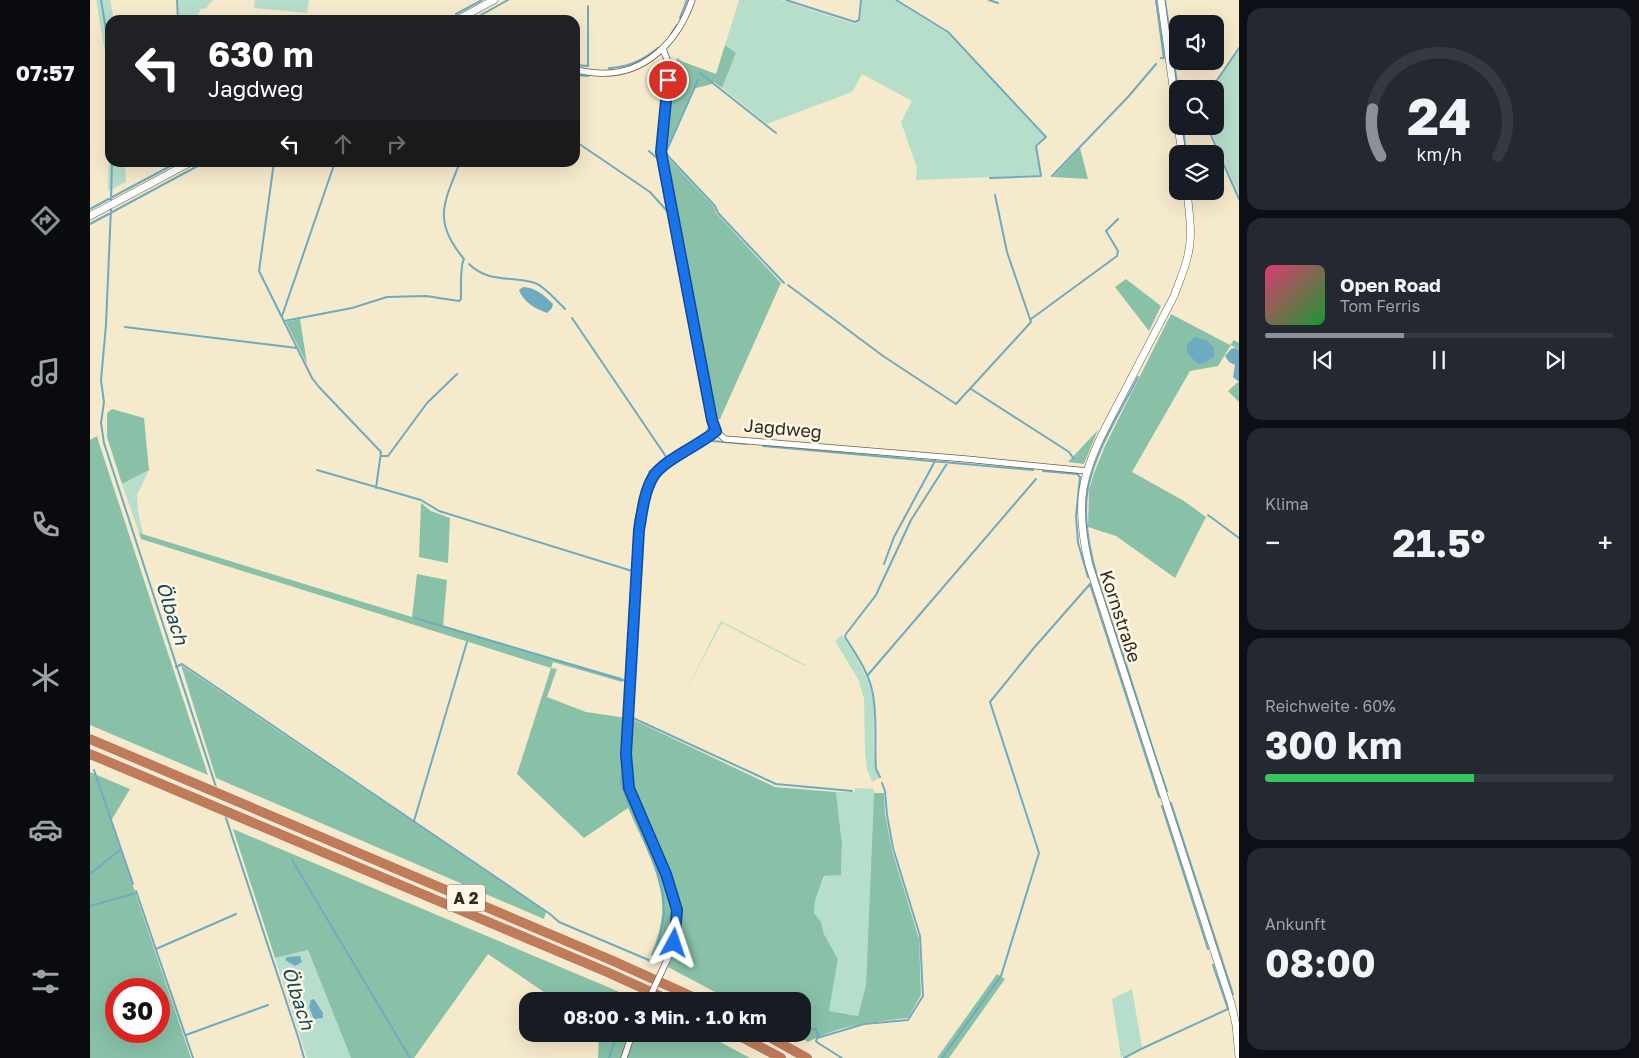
<!DOCTYPE html>
<html lang="de">
<meta charset="utf-8">
<style>
:root{--surface:#171b24;--page:#242831;--text:#f1f3f6;--muted:#9ea1a6;--line:#363941;--accent:#8c9099}
body{margin:0;font-family:"Golos Text",sans-serif;background:var(--page);color:var(--text);height:100vh;display:flex;flex-direction:column;font-size:19px;white-space:nowrap}
*{box-sizing:border-box;margin:0}
p{font-size:16px;color:var(--muted)}
.icon{flex:none;width:28px;height:28px;fill:none;stroke:currentColor;stroke-width:2;stroke-linecap:round;stroke-linejoin:round}
.map{position:relative;flex:1;overflow:hidden}
.sheet{display:flex;flex-direction:column;gap:8px;padding:8px;background:#0d0f14;width:400px}
.sheet>*{flex:none}
.banner{position:absolute;left:15px;top:15px;width:475px;height:152px;border-radius:15px;box-shadow:0 5px 20px #0002;background:#202124;color:#fff;overflow:hidden}
.controls{position:absolute;left:1079px;top:15px;display:grid;gap:10px}
.controls a{display:grid;place-items:center;width:55px;height:55px;border-radius:10px;background:var(--surface);box-shadow:0 5px 20px #0002;font-size:25px}
.speed{position:absolute;left:15px;top:978px;display:flex;gap:10px;font-size:25px;font-weight:700;text-align:center}
.speed>*{display:grid;place-content:center;width:65px;height:65px;border-radius:50%;background:var(--surface);box-shadow:0 5px 20px #0002;line-height:1}
.speed .limit{border:8px solid #d22;background:#fff;color:#111}
.pin{position:absolute;display:grid;place-items:center;width:42px;height:42px;color:#fff;margin:-21px;border:2px solid #fff;border-radius:50%;box-shadow:0 1px 5px #0007}
.me{position:absolute;width:55px;margin:-28px;rotate:5deg;stroke-linejoin:round;filter:drop-shadow(0 0 4px #0008)}
.turn{display:flex;align-items:center;gap:18px;height:105px;padding:0 20px;font-size:22px}
.turn .icon{width:65px;height:65px;stroke-width:2.5}
.turn b{display:block;font-size:35px;line-height:42px}
.lanes{display:flex;align-items:center;height:48px;padding:0 20px;background:#0003;justify-content:center;gap:25px;direction:ltr}
.lanes .off{opacity:.35}
.big{font-size:38px;font-weight:700;line-height:1.1}
.sheet .card{flex:1;display:flex;flex-direction:column;justify-content:center;gap:8px;min-width:0;padding:0 18px;border-radius:15px;background:var(--page)}
.sheet .dial{align-items:center;gap:0}
.dial svg{height:130px;overflow:visible;fill:none;stroke:var(--line);stroke-width:7;stroke-linecap:round;text-anchor:middle}
.dial text{fill:var(--text);stroke:none}
.song{display:flex;align-items:center;gap:15px}
.cover{width:60px;height:60px;border-radius:8px;background:linear-gradient(135deg,hsl(340 70% 55%),hsl(130 70% 35%))}
.played{height:5px;border-radius:2px;background:linear-gradient(90deg,var(--accent) 40%,var(--line) 40%)}
.keys{display:flex;justify-content:space-around;direction:ltr}
.heat{display:flex;justify-content:space-between;align-items:center;font-size:28px;direction:ltr}
.charge{height:8px;border-radius:4px;background:linear-gradient(90deg,#34c759 60%,var(--line) 0)}
.trip{position:absolute;left:429px;top:992px;width:292px;height:50px;border-radius:15px;background:var(--surface);box-shadow:0 5px 20px #0002;font-weight:700;line-height:50px;text-align:center}
main{display:flex;flex:1;min-height:0}
.menu{display:flex;flex-direction:column;width:90px;justify-content:space-around;align-items:center;background:#090b0e;color:var(--muted)}
.menu .icon{width:35px;height:35px}
.menu .current{color:var(--accent)}
.menu b{font-size:22px;color:var(--text)}
.map>svg:first-child{display:block}
.green{fill:#b7decb}
.forest{fill:#88c1a8;fill-rule:evenodd}
.water{fill:#6eabc0}
.lines{fill:none;stroke-linecap:round;stroke-linejoin:round}
.stream{stroke:#6eabc0;stroke-width:2}
.minor-casing{stroke:#6b6046;stroke-width:7}
.tertiary-casing{stroke:#6b6046;stroke-width:8}
.motorway-casing{stroke:#fff;stroke-width:11}
.minor{stroke:#fff;stroke-width:5.5}
.tertiary{stroke:#fff;stroke-width:7}
.motorway{stroke:#c07c59;stroke-width:10}
.minor-bridge-casing{stroke:#6b6046;stroke-width:7;stroke-linecap:butt}
.minor-bridge{stroke:#fff;stroke-width:5.5}
.route-casing{stroke:#114b97;stroke-width:12}
.route{stroke:#1a73e8;stroke-width:9}
.labels{text-anchor:middle;dominant-baseline:central;stroke-width:5;stroke-linejoin:round;paint-order:stroke}
.shield{fill:#fff7e6;stroke:#6e685b;stroke-width:1}
.shield-label{font-size:16px;font-weight:bold;fill:#302b20}
.street-label{font-size:18px;fill:#302b20;stroke:#fff7e6}
.water-label{font-size:19px;font-style:italic;fill:#134858;stroke:#fff7e6}
</style>
<main>
<nav class="menu">
<b>07:57</b>
<svg class="icon current" aria-label="directions" viewBox="0 0 24 24"><path d="M12 3l9 9-9 9-9-9zM9 14v-3h6M13 9l2 2-2 2"/></svg>
<svg class="icon" aria-label="music" viewBox="0 0 24 24"><path d="M9 18V5l10-2v13"/><circle cx="6" cy="18" r="3"/><circle cx="16" cy="16" r="3"/></svg>
<svg class="icon" aria-label="phone" viewBox="0 0 24 24"><path d="M5 4h4l2 5-3 2q2 4 5 5l2-3 5 2v4C11 20 4 13 5 4z"/></svg>
<svg class="icon" aria-label="climate" viewBox="0 0 24 24"><path d="M12 3v18M4 7l16 10M4 17L20 7"/></svg>
<svg class="icon" aria-label="car" viewBox="0 0 24 24"><path d="M5 17H2v-5l4-1 3-4h7l3 4 3 1v5h-3M9 17h6M6 11h13"/><circle cx="7" cy="17" r="2"/><circle cx="17" cy="17" r="2"/></svg>
<svg class="icon" aria-label="filters" viewBox="0 0 24 24"><path d="M4 7h16M4 17h16"/><circle cx="9" cy="7" r="2"/><circle cx="15" cy="17" r="2"/></svg>
</nav>
<div class="map">
<svg width="1149" height="1058" viewBox="0 0 1149 1058">
<rect width="100%" height="100%" fill="#f6eacc"/>
<!-- green -->
<path class="green" d="M6,0H20L24,20H20V81Z
M88,0H123L116,8L111,9L105,20H89Z
M165,0H219L217,13L164,8Z
M649,0H691L765,24L770,21L772,0H804L857,33L955,137L945,145L950,175L826,180L827,168L811,122L822,101L772,74L762,92L677,124L632,88L646,53L635,45Z
M1149,50V195L1119,126H1125V89H1122Z
M20,116V162L35,163L36,182L18,191Z
M59,470L47,495L48,511L53,534L49,533L32,484Z
M631,621L716,665L715,666L632,623L594,694Z
M752,635C765,656 780,677 783,701C786,727 780,753 789,778L782,782L777,769L775,752L774,698L768,679L745,641Z
M765,788L784,789V793L776,985L768,1016L739,1011L748,959L734,934L731,922L724,913L725,901L735,876L751,875L752,844L746,792H765Z
M218,950L261,1058H217L185,958Z
M1042,989L1052,1047L1031,1058L1022,999Z"/>
<!-- forest -->
<path class="forest" d="M635,45L646,53L632,88L624,82L622,84L603,89L577,148L584,62L588,58L591,61L626,74Z
M990,148L998,179L963,177Z
M576,156L624,207L626,213L691,283L630,419H625Z
M1036,279L1071,306L1059,331L1025,287Z
M1081,314L1140,345L1144,340L1149,343V350L1141,345L1128,366L1100,371L1042,472L1094,501L1116,517L1085,578L1026,536L998,527L999,490L1004,473L1015,446Z
M210,319L217,364L196,322Z
M1148,382L1149,383V402L1138,391Z
M22,409L54,418L59,470L32,484L17,437V413Z
M1008,430L994,464L978,462Z
M7,436L10,446L118,775L0,725V440Z
M331,503L341,511L360,518L358,563L329,557Z
M49,533L322,617L327,574L357,580L353,626L532,678V682L463,662L461,668L467,669L457,697L496,712L537,718L534,753L535,785L574,874L584,909L580,941L573,960L561,955C566,942 571,929 572,914C575,879 551,839 538,808L494,838L427,774L461,668L51,539Z
M91,665L456,912L454,919L126,778Z
M544,720L685,787L746,792L752,844L751,875L734,876L725,901L724,913L731,922L734,934L748,959L739,1011L768,1016L776,985L784,793H794L795,814L802,850L829,939L831,995L818,1018C782,1022 750,1025 718,1042L703,1034H712V1001H642L578,967L587,944L591,908L579,871L542,788L539,753Z
M0,772L40,789L21,821L101,1058H0ZM26,989H69V1031H26Z
M143,829L551,1001H467L398,954L324,1058H261L218,950L185,958Z
M907,974L915,979L859,1058H847Z
M509,1034H615L660,1058H508Z"/>
<!-- water -->
<path class="water" d="M433,287C445,287 455,296 463,304L462,308L457,313C446,309 433,302 429,290Z
M1105,337L1116,340L1124,347V357L1114,363L1108,364L1097,353V344Z
M1145,348L1149,350V382L1143,377L1145,365L1139,362L1135,356L1141,349Z
M210,956L212,962L205,966L195,960L197,957Z
M224,999L233,1013V1018L224,1019L219,1007L221,1000Z"/>
<g class="lines">
<!-- stream -->
<path class="stream" d="M11,0L20,53
M87,0L88,20
M696,0L765,22L769,20L771,0
M806,0L858,32L956,137L946,146L951,176L900,178
M899,0L908,3
M1066,0L1074,58H1071
M1075,0L1088,90
M366,14L392,0
M590,18L597,0
M355,20L358,18
M382,20L418,0
M581,34L587,25
M485,65L498,66V6
M519,68C539,67 553,60 568,48
M610,73L686,133
M485,75L498,76
M608,80L576,152L578,156L625,206L628,213L694,283
M1121,89L1149,48
M1093,126L1096,154
M1117,126L1149,199
M485,141L560,192L577,211
M559,151L568,159L577,210
M184,162L169,271L222,378L229,387L291,452L286,488
M370,162C354,203 342,221 374,259
M962,176L1038,97L1066,64
M21,201L22,162
M21,208L16,325L11,380L14,402L11,423L14,443L126,787
M0,209L88,162
M0,224L115,162
M379,264C398,283 422,276 445,283C454,286 468,302 475,309
M698,285L793,356L866,404L941,322L917,252L905,195
M192,316L245,162
M482,318L577,458
M941,319L1027,256L1028,251L1016,231L1028,219
M194,321L262,308L297,297L336,296L369,301L371,299C371,289 370,266 374,259
M35,327L207,348
M1048,377C1030,413 1006,449 998,488C988,541 1019,610 1035,661C1049,704 1062,748 1077,791
M881,389L979,452L984,459
M622,441L657,444
M673,446L943,470
M291,456H298L337,403L367,374
M227,470L331,500L349,511L542,571
M953,471L987,474L990,477L986,516L988,543L998,577
M559,472L577,458L616,433L619,427L582,235
M1118,515L1149,538
M794,564L804,537L845,461
M1000,584L1069,797
M325,618L536,681
M86,667L92,664L460,914L469,922L561,961L570,936L574,914L573,894L567,870L531,784L533,754
M777,676L946,479
M536,682L545,520L557,479
M543,718L686,784L762,791
M533,749L535,706
M4,770L43,884
M790,777L786,769C784,743 788,715 782,690C778,671 765,653 755,637L756,634L786,595L821,520L858,462
M1081,803L1143,994
M1072,806L1118,949
M135,815L209,1040L214,1058
M324,821L377,642
M202,860L320,1058
M0,874L31,849
M46,891L103,1058
M0,906L46,893
M66,949L146,914
M543,1001L545,999
M712,1024L719,1029H726L728,1036L726,1041L728,1043L752,1058
M96,1035L178,1005
M727,1038L774,1024L818,1020L833,996L830,936L803,848L797,815L795,791L792,783
M519,1058L527,1034
M852,1058L911,976L949,853L900,702L943,649L1000,584
M1034,1058L1051,1049L1138,1009L1123,965"/>
<!-- minor casing -->
<g class="minor-casing">
<path id="minor" d="M573,49L578,62V81L571,152L622,420C624,429 628,434 635,439L876,459L997,471
M485,70C493,71 500,73 508,73C555,76 588,41 602,0
M577,960L584,943L587,910L576,874L539,788L536,754L549,530C552,513 554,492 563,477C573,460 610,446 626,431
M534,1058L542,1034"/>
</g>
<!-- tertiary casing -->
<g class="tertiary-casing">
<path id="tertiary" d="M1071,0L1088,122
M367,20L404,0
M1088,126L1092,154
M1097,191C1099,212 1103,234 1098,255C1095,269 1089,282 1084,296C1067,329 1050,362 1033,394C1017,425 999,455 993,489C989,515 993,540 999,565L1141,1003L1146,1025L1149,1057
M0,216L101,162"/>
</g>
<!-- motorway casing -->
<g class="motorway-casing">
<path id="motorway" d="M0,739L521,960L612,1001
M0,754L517,972L581,1001
M646,1034L691,1058
M674,1034L717,1058"/>
</g>
<!-- minor -->
<use href="#minor" class="minor"/>
<!-- tertiary -->
<use href="#tertiary" class="tertiary"/>
<!-- motorway -->
<use href="#motorway" class="motorway"/>
<!-- minor-bridge casing -->
<g class="minor-bridge-casing">
<path id="minor-bridge" d="M558,1001L577,960"/>
</g>
<!-- minor-bridge -->
<use href="#minor-bridge" class="minor-bridge"/>
</g>
<g class="lines">
<!-- route casing -->
<g class="route-casing">
<path id="route" d="M578,80L571,152L622,420L626,431C610,445 573,460 563,477C554,492 552,513 549,530L536,754L539,788L576,874L587,910L584,943"/>
</g>
<!-- route -->
<use href="#route" class="route"/>
</g>
<g class="labels">
<!-- shield labels -->
<rect class="shield" x="357" y="884.5" width="38" height="27" rx="4"/>
<g class="shield-label">
<text x="376" y="898">A 2</text>
</g>
<!-- street labels -->
<g class="street-label">
<text transform="translate(693 428) rotate(5)">Jagdweg</text>
<text transform="translate(1031 616) rotate(72)">Kornstraße</text>
</g>
<!-- water labels -->
<g class="water-label">
<text transform="translate(83 613) rotate(72)">Ölbach</text>
<text transform="translate(209 998) rotate(72)">Ölbach</text>
</g>
</g>
</svg>
<div class="controls">
<a><svg class="icon" aria-label="sound" viewBox="0 0 24 24"><path d="M4 9h4l5-4v14l-5-4H4zM17 9q2 3 0 6"/></svg></a>
<a><svg class="icon" aria-label="search" viewBox="0 0 24 24"><circle cx="10" cy="10" r="6"/><path d="M15 15l6 6"/></svg></a>
<a><svg class="icon" aria-label="layers" viewBox="0 0 24 24"><path d="M12 4l9 5-9 5-9-5zM3 14l9 5 9-5"/></svg></a>
</div>
<div class="speed"><div class="limit">30</div></div>
<div class="pin" style="left:578px;top:80px;background:#d93025"><svg class="icon" aria-label="arrive" viewBox="0 0 24 24"><path d="M6 21V4h12l-3 4 3 4H6"/></svg></div>
<svg class="me" style="left:584px;top:943px" viewBox="-20 -20 40 40"><path d="M0-17L14 15 0 8-14 15z" fill="#1a73e8" stroke="#fff" stroke-width="4"/></svg>
<div class="trip">08:00 · 3 Min. · 1.0 km</div>
<div class="banner">
<div class="turn"><svg class="icon" aria-label="left" viewBox="0 0 24 24"><path d="M17 20v-9H6M10 6l-5 5 5 5"/></svg><div><b>630 m</b>Jagdweg</div></div>
<div class="lanes"><svg class="icon" aria-label="left" viewBox="0 0 24 24"><path d="M17 20v-9H6M10 6l-5 5 5 5"/></svg><svg class="icon off" aria-label="ahead" viewBox="0 0 24 24"><path d="M12 20V5M6 11l6-6 6 6"/></svg><svg class="icon off" aria-label="right" viewBox="0 0 24 24"><path d="M7 20v-9h11M14 6l5 5-5 5"/></svg></div>
</div>
</div>
<section class="sheet">
<div class="card dial"><svg viewBox="0 0 100 80">
<path d="M14 69A42 42 0 1 1 86 69"/>
<path d="M14 69A42 42 0 0 1 9 40" stroke="#8c9099"/>
<text x="50" y="56" font-size="32" font-weight="700">24</text>
<text x="50" y="72" font-size="11">km/h</text>
</svg></div>
<div class="card">
<div class="song"><i class="cover"></i><div><b>Open Road</b><p>Tom Ferris</p></div></div>
<div class="played"></div>
<div class="keys"><svg class="icon" aria-label="previous" viewBox="0 0 24 24"><path d="M18 5L8 12l10 7zM5 5v14"/></svg><svg class="icon" aria-label="pause" viewBox="0 0 24 24"><path d="M8 5v14M16 5v14"/></svg><svg class="icon" aria-label="next" viewBox="0 0 24 24"><path d="M6 5l10 7-10 7zM19 5v14"/></svg></div>
</div>
<div class="card"><p>Klima</p>
<div class="heat"><a>−</a><b class="big">21.5°</b><a>+</a></div>
</div>
<div class="card"><p>Reichweite · 60%</p><b class="big">300 km</b><div class="charge"></div></div>
<div class="card"><p>Ankunft</p><b class="big">08:00</b></div>
</section>
</main>
